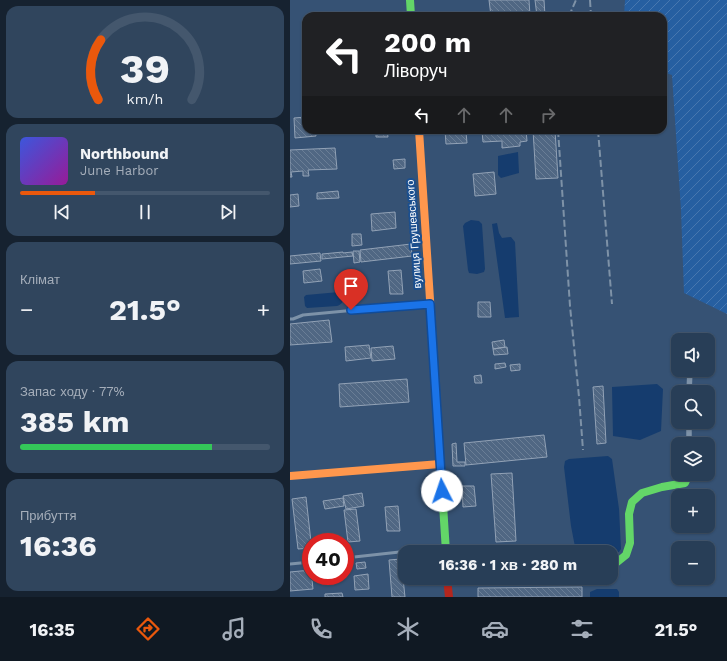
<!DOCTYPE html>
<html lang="uk">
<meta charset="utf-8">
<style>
:root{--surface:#283e57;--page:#30455d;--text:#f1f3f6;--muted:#a5aeba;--line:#44576d;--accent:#ea580c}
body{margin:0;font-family:"Work Sans",sans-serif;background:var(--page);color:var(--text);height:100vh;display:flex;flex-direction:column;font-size:15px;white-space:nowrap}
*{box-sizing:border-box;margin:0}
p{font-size:13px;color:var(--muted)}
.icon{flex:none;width:22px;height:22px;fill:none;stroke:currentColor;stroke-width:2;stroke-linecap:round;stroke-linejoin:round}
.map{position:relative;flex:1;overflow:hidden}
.drawer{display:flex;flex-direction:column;gap:6px;padding:6px;background:#162230;width:290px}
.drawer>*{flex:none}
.top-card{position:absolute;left:12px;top:12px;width:365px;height:122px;border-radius:12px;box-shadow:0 1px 3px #0004,0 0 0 1px var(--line);background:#202124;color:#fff;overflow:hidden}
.fabs{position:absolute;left:381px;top:333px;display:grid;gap:8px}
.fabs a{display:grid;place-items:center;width:44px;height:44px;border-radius:8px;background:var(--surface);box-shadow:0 1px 3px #0004,0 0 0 1px var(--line);font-size:20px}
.speed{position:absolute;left:12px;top:533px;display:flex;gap:8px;font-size:20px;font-weight:700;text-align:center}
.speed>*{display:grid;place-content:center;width:52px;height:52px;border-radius:50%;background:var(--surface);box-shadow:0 1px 3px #0004,0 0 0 1px var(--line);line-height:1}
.speed .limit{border:6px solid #d22;background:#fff;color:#111}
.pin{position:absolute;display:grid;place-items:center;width:34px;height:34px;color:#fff;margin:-41px -17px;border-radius:50% 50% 50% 0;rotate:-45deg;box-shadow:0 0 4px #0007}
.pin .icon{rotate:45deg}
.me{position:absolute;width:44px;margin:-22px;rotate:356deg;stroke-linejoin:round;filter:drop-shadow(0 0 3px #0008)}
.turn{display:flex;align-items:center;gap:14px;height:84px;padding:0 16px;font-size:18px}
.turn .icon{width:52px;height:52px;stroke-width:2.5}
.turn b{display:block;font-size:28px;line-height:34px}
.lanes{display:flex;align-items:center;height:38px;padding:0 16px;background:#0003;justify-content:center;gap:20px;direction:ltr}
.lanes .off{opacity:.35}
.big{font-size:30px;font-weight:700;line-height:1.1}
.drawer .widget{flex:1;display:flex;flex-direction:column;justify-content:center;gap:6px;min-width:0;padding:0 14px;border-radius:12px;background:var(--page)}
.drawer .dial{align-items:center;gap:0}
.dial svg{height:104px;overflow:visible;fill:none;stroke:var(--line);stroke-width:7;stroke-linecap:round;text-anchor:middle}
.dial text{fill:var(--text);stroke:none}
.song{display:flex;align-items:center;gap:12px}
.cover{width:48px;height:48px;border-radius:6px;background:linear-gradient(135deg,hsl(230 70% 55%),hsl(300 70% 35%))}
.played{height:4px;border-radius:2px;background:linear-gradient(90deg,var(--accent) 30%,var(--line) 30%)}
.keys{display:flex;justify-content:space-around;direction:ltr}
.heat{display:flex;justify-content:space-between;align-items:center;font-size:22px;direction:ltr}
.charge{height:6px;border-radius:3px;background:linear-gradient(90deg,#34c759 77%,var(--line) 0)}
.trip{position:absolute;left:108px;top:545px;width:220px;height:40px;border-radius:12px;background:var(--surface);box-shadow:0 1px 3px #0004,0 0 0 1px var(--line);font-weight:700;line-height:40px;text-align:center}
.tabs{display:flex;height:64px;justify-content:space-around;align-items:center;background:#101923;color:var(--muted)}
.tabs .icon{width:28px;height:28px}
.tabs .on{color:var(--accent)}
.tabs b{font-size:18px;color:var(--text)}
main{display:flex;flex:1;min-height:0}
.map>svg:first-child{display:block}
.garden{fill:url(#garden-furrows)}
.water{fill:#153c6e}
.building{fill:url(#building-back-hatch);stroke:#92a2b6}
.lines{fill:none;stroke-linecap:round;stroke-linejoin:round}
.lane{stroke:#7d92a8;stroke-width:3}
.street{stroke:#7d92a8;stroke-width:5.5}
.fast{stroke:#63d668;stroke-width:8}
.slow{stroke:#ff974d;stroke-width:8}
.jam{stroke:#b3261e;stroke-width:8}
.rail{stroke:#7e92a7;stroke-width:2;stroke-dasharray:7 3;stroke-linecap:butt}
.route-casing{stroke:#114b97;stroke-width:10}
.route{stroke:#1a73e8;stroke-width:7}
.labels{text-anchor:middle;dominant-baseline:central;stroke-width:4;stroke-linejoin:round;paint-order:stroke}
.street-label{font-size:11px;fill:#fff;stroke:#1b4f8f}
</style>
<main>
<section class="drawer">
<div class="widget dial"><svg viewBox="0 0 100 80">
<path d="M14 69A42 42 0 1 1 86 69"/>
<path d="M14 69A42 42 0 0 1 16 23" stroke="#ea580c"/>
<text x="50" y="56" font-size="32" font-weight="700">39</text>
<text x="50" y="72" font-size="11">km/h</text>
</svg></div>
<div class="widget">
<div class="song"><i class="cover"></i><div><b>Northbound</b><p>June Harbor</p></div></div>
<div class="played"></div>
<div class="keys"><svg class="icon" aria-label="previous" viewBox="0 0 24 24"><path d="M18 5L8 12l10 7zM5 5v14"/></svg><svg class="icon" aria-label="pause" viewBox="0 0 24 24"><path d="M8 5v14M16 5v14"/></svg><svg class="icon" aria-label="next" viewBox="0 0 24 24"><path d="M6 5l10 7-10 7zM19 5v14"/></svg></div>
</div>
<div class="widget"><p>Клімат</p>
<div class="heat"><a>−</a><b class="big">21.5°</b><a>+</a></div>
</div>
<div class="widget"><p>Запас ходу · 77%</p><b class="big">385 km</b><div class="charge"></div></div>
<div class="widget"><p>Прибуття</p><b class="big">16:36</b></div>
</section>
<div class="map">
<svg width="437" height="597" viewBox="0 0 437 597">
<defs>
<pattern id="garden-furrows" width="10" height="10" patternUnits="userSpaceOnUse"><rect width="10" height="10" fill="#265fa1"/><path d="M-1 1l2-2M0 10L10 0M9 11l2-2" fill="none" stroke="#4777af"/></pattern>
<pattern id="building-back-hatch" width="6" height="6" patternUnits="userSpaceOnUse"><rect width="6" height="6" fill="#506783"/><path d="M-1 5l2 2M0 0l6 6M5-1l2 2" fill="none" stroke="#6a7e96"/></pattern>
</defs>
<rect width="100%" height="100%" fill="#365274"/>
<!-- garden -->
<path class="garden" d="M335,0H437V314L394,293L391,210L382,75L373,72V16H334Z"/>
<!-- water -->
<path class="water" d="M228,152L229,173L211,178L208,175V156Z
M181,220L189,221L192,224L195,269L194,272L187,274L179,273L178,270L173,226L175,223Z
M207,223L209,233L212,238L221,237L225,242L229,317L215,318L202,224Z
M49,292L52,293C55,299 53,304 47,306L17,308L15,306L14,297L16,295Z
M367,384L373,389L371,431L350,440L323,436L322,387Z
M318,456L322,459L329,509L331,549L329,552L321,553V552H286L281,526L274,467L275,461L279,459Z
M307,589H327L329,592V597H300V592Z"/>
<!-- building -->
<path class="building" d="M199,0H239L240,16H201Z
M245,0H254L255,16H247Z
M16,117V130H25L26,136L5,138L4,118Z
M86,130H97L98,137H86Z
M155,130H236L237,141L230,142V146L212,148V141L193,142L192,131L176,132L177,143L156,144Z
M243,130H265L268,178L246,179Z
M45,148L47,169L18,170L19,176H13V171L1,172L2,177H0V150Z
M115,159V168L104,169L103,160Z
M204,172L206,194L185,196L183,174Z
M48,191L49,198L27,199V193Z
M8,194L9,206L0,207V195Z
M105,212L106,228L82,231L81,214Z
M62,234H71L72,245L62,246Z
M121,244L122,256L71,262L70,250Z
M63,251H69L70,262L64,263Z
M53,252V253L62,252L63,256L32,259V254Z
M30,253L31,261L0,264V256Z
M30,269L32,281L14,283L13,271Z
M111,270L113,294H100L98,271Z
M55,275H65V281L56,282Z
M188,302H200L201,317H188Z
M39,320L42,342L0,345V324Z
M214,340L215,347L203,349L202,342Z
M79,345L81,358L56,361L55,347Z
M103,346L105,359L82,361L81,348Z
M217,347L218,354L204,355L203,349Z
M215,363L216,367L205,369V364Z
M230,364V370L221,371L220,365Z
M191,375L192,383H185L184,376Z
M117,379L119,402L50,407L49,384Z
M313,386L316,443L307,444L303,387Z
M254,435L257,457L176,465L174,443Z
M166,443L167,462H175V466H163L162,444Z
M222,473L226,541L206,542L201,474Z
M172,486H184L186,506L173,507Z
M72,493L74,506L56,509L53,496Z
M16,497L21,542V548L8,549L2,499Z
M53,498L54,506L35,509L33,501Z
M108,506L110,531H97L95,507Z
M66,509L70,541L58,542L54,510Z
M111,559L115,597H102L99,560Z
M75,562L76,568L67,569L66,563Z
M21,570L23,589L0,591V572Z
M78,574L79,589L65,590L64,576Z
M292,587V597H188V588Z
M52,593L53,597H35V594Z"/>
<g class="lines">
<!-- lane -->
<path class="lane" d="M0,319H3L13,315L140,303
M55,558L155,547
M0,564L21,562"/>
<!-- street -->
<path class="street" d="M15,65H16
M400,340V336
M399,392L400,370
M399,444V422"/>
<!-- fast -->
<path class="fast" d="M120,0L121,16
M141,315L156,552
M321,565L326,563L336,555L340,543L339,514L342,502L352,493L372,487L395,483L399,474
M192,578L223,579L267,578"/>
<!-- slow -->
<path class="slow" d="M129,130L141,315
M0,476L150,464"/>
<!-- jam -->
<path class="jam" d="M157,578L159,597"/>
<!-- rail -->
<path class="rail" d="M300,0L301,16
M279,16L286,0
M268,130L280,306L289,397L293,450
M308,130L322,304"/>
</g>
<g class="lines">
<!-- route casing -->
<g class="route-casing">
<path id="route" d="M61,310L140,304L152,491"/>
</g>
<!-- route -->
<use href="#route" class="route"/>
</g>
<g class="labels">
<!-- street labels -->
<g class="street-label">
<text transform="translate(124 234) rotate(-94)">вулиця Грушевського</text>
</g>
</g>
</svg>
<div class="fabs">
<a><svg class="icon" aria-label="sound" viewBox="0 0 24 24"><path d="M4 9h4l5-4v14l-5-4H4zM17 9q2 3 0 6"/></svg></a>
<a><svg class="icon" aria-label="search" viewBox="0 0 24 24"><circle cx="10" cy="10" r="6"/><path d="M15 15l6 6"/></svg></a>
<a><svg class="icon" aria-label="layers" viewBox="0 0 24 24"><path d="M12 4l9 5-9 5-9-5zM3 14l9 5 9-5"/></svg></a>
<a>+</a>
<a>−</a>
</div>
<div class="speed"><div class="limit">40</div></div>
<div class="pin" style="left:61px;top:310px;background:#d93025"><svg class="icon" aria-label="arrive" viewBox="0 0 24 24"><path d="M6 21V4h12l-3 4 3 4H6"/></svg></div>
<svg class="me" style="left:152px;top:491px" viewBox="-20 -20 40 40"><circle r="19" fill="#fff"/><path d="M0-13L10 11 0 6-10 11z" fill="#1a73e8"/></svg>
<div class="trip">16:36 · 1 хв · 280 m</div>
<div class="top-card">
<div class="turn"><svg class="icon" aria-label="left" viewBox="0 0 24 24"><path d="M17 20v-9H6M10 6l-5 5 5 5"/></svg><div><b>200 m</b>Ліворуч</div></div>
<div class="lanes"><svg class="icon" aria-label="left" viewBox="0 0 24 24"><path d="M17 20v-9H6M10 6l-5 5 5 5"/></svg><svg class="icon off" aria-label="ahead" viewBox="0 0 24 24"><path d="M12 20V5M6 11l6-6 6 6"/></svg><svg class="icon off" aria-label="ahead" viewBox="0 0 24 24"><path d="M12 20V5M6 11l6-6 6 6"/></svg><svg class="icon off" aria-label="right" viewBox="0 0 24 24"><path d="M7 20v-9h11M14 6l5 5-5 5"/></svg></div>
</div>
</div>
</main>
<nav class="tabs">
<b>16:35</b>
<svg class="icon on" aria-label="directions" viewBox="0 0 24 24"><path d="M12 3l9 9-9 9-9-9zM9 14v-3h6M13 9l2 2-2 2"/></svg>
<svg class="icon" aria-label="music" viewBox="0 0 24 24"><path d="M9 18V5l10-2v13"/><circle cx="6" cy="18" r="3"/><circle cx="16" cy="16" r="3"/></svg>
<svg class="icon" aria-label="phone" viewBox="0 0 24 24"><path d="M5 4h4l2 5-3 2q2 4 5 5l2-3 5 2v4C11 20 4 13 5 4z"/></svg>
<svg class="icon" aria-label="climate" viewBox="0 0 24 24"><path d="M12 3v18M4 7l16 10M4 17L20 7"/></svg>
<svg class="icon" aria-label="car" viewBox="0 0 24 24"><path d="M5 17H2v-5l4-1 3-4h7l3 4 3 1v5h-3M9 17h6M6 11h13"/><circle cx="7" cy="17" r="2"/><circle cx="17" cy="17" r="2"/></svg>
<svg class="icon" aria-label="filters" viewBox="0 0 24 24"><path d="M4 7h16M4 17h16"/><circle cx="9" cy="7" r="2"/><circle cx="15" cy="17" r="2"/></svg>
<b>21.5°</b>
</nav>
